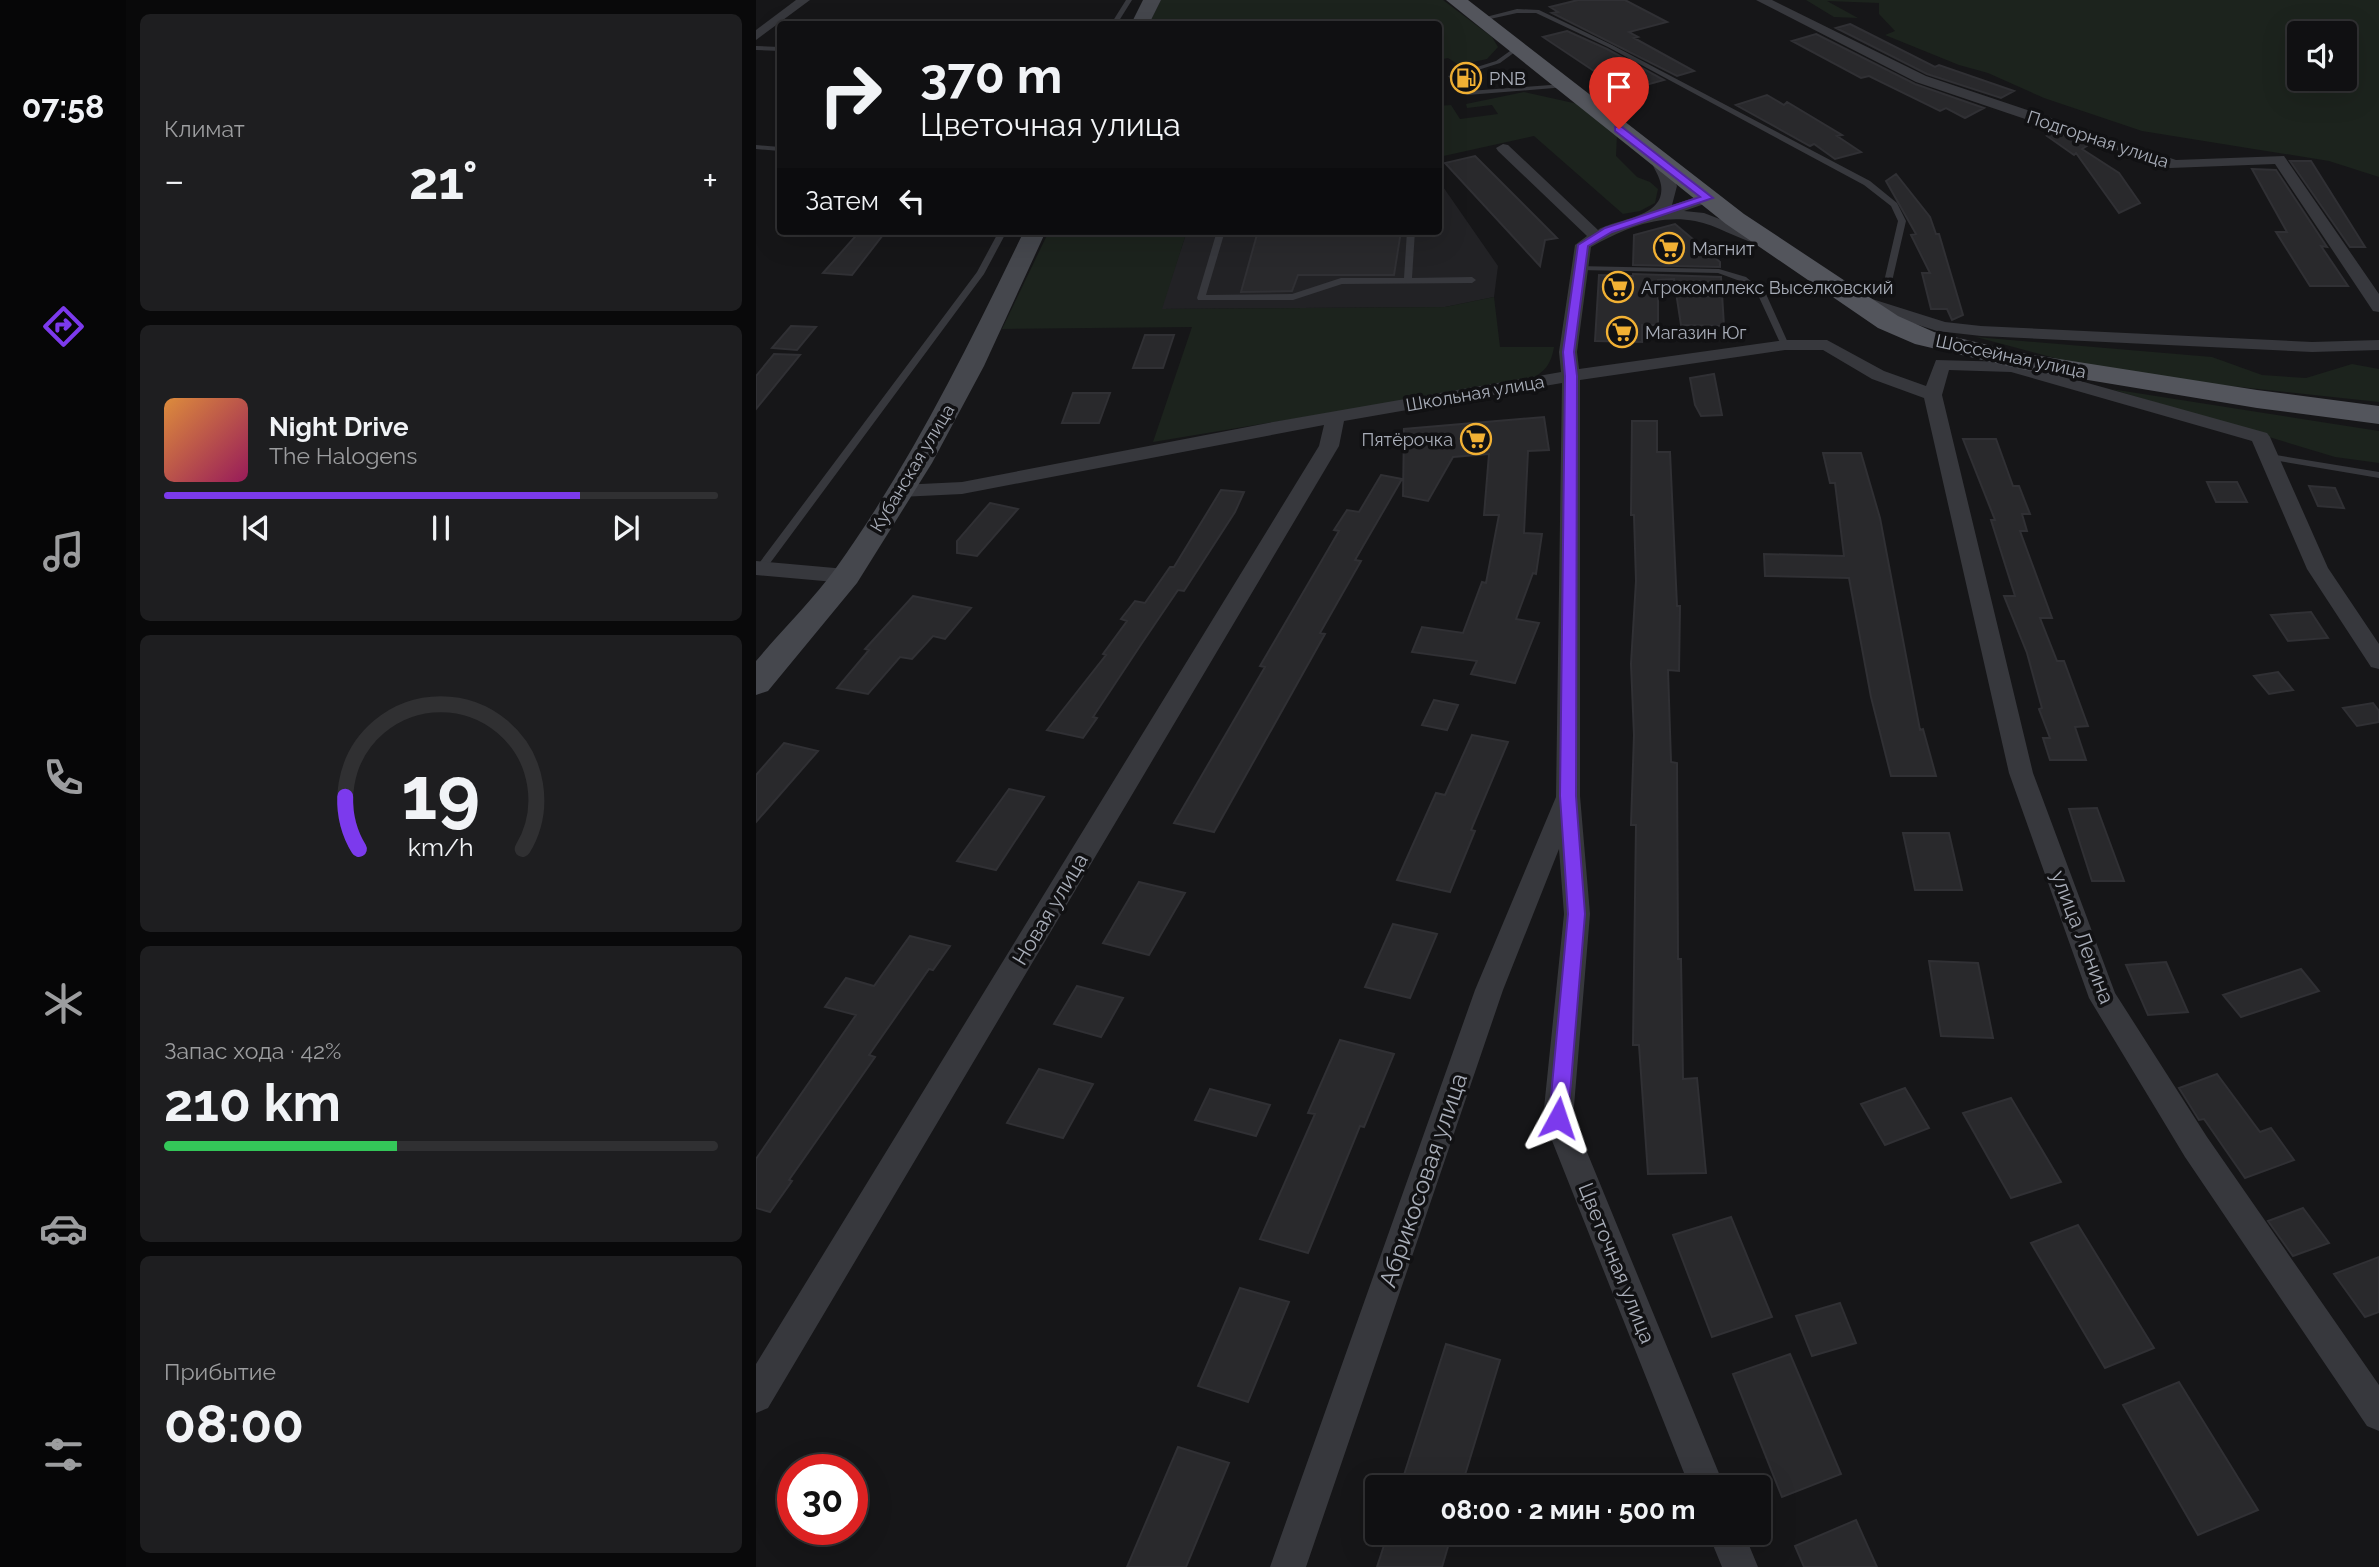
<!DOCTYPE html>
<html lang="ru">
<meta charset="utf-8">
<style>
:root{--surface:#101012;--page:#1e1e20;--text:#f1f3f6;--muted:#9c9d9f;--line:#303032;--accent:#7c3aed}
body{margin:0;font-family:Raleway,sans-serif;background:var(--page);color:var(--text);height:100vh;display:flex;flex-direction:column;font-size:26px;white-space:nowrap}
*{box-sizing:border-box;margin:0}
p{font-size:23px;color:var(--muted)}
.icon{flex:none;width:38px;height:38px;fill:none;stroke:currentColor;stroke-width:2;stroke-linecap:round;stroke-linejoin:round}
.map{position:relative;flex:1;overflow:hidden}
.details{display:flex;flex-direction:column;gap:14px;padding:14px;background:#09090a;width:630px}
.details>*{flex:none}
.hud{position:absolute;left:21px;top:21px;width:665px;height:214px;border-radius:7px;box-shadow:0 7px 28px #0002,0 0 0 2px var(--line);background:#101012;color:var(--text);overflow:hidden}
.controls{position:absolute;left:1531px;top:21px;display:grid;gap:14px}
.controls a{display:grid;place-items:center;width:70px;height:70px;border-radius:7px;background:var(--surface);box-shadow:0 7px 28px #0002,0 0 0 2px var(--line);font-size:35px}
.speed{position:absolute;left:21px;top:1454px;display:flex;gap:14px;font-size:35px;font-weight:700;text-align:center}
.speed>*{display:grid;place-content:center;width:91px;height:91px;border-radius:50%;background:var(--surface);box-shadow:0 7px 28px #0002,0 0 0 2px var(--line);line-height:1}
.speed .limit{border:10px solid #d22;background:#fff;color:#111}
.pin{position:absolute;display:grid;place-items:center;width:60px;height:60px;color:#fff;margin:-72px -30px;border-radius:50% 50% 50% 0;rotate:-45deg;box-shadow:0 0 7px #0007}
.pin .icon{rotate:45deg}
.me{position:absolute;width:77px;margin:-38px;rotate:5deg;stroke-linejoin:round;filter:drop-shadow(0 0 5px #0008)}
.turn{display:flex;align-items:center;gap:24px;height:147px;padding:0 28px;font-size:32px}
.turn .icon{width:91px;height:91px;stroke-width:2.5}
.turn b{display:block;font-size:49px;line-height:60px}
.then{display:flex;align-items:center;height:66px;padding:0 28px;background:#0003;gap:14px;font-size:26px}
.big{font-size:52px;font-weight:700;line-height:1.1}
.details .widget{flex:1;display:flex;flex-direction:column;justify-content:center;gap:10px;min-width:0;padding:0 24px;border-radius:10px;background:var(--page)}
.details .dial{align-items:center;gap:0}
.dial svg{height:182px;overflow:visible;fill:none;stroke:var(--line);stroke-width:7;stroke-linecap:round;text-anchor:middle}
.dial text{fill:var(--text);stroke:none}
.song{display:flex;align-items:center;gap:21px}
.cover{width:84px;height:84px;border-radius:10px;background:linear-gradient(135deg,hsl(30 70% 55%),hsl(330 70% 35%))}
.played{height:7px;border-radius:4px;background:linear-gradient(90deg,var(--accent) 75%,var(--line) 75%)}
.keys{display:flex;justify-content:space-around;direction:ltr}
.heat{display:flex;justify-content:space-between;align-items:center;font-size:38px;direction:ltr}
.charge{height:10px;border-radius:5px;background:linear-gradient(90deg,#34c759 42%,var(--line) 0)}
.trip{position:absolute;left:609px;top:1475px;width:406px;height:70px;border-radius:7px;background:var(--surface);box-shadow:0 7px 28px #0002,0 0 0 2px var(--line);font-weight:700;line-height:70px;text-align:center}
main{display:flex;flex:1;min-height:0}
.menu{display:flex;flex-direction:column;width:126px;justify-content:space-around;align-items:center;background:#060607;color:var(--muted)}
.menu .icon{width:49px;height:49px}
.menu .on{color:var(--accent)}
.menu b{font-size:32px;color:var(--text)}
.map>svg:first-child{display:block}
.built{fill:#222225}
.green{fill:#1c231d;fill-rule:evenodd}
.building{fill:#29292c;stroke:#303034;stroke-width:2}
.lines{fill:none;stroke-linecap:round;stroke-linejoin:round}
.lane{fill:#37383d;fill-rule:evenodd}
.street{fill:#37383d;fill-rule:evenodd}
.secondary{fill:#45474d;fill-rule:evenodd}
.primary{fill:#53555c;fill-rule:evenodd}
.route{fill:#7c3aed;stroke:#51269a;stroke-width:2}
.labels{text-anchor:middle;dominant-baseline:central;stroke-width:7;stroke-linejoin:round;paint-order:stroke}
.far-poi-label{font-size:18px;fill:#a8adb8;stroke:#111113;text-anchor:start}
.far-street-label{font-size:18px;fill:#a8adb8;stroke:#111113}
.street-label{font-size:21px;fill:#a8adb8;stroke:#111113}
.near-street-label{font-size:24px;fill:#a8adb8;stroke:#111113}
</style>
<main>
<nav class="menu">
<b>07:58</b>
<svg class="icon on" aria-label="directions" viewBox="0 0 24 24"><path d="M12 3l9 9-9 9-9-9zM9 14v-3h6M13 9l2 2-2 2"/></svg>
<svg class="icon" aria-label="music" viewBox="0 0 24 24"><path d="M9 18V5l10-2v13"/><circle cx="6" cy="18" r="3"/><circle cx="16" cy="16" r="3"/></svg>
<svg class="icon" aria-label="phone" viewBox="0 0 24 24"><path d="M5 4h4l2 5-3 2q2 4 5 5l2-3 5 2v4C11 20 4 13 5 4z"/></svg>
<svg class="icon" aria-label="climate" viewBox="0 0 24 24"><path d="M12 3v18M4 7l16 10M4 17L20 7"/></svg>
<svg class="icon" aria-label="car" viewBox="0 0 24 24"><path d="M5 17H2v-5l4-1 3-4h7l3 4 3 1v5h-3M9 17h6M6 11h13"/><circle cx="7" cy="17" r="2"/><circle cx="17" cy="17" r="2"/></svg>
<svg class="icon" aria-label="filters" viewBox="0 0 24 24"><path d="M4 7h16M4 17h16"/><circle cx="9" cy="7" r="2"/><circle cx="15" cy="17" r="2"/></svg>
</nav>
<section class="details">
<div class="widget"><p>Климат</p>
<div class="heat"><a>−</a><b class="big">21°</b><a>+</a></div>
</div>
<div class="widget">
<div class="song"><i class="cover"></i><div><b>Night Drive</b><p>The Halogens</p></div></div>
<div class="played"></div>
<div class="keys"><svg class="icon" aria-label="previous" viewBox="0 0 24 24"><path d="M18 5L8 12l10 7zM5 5v14"/></svg><svg class="icon" aria-label="pause" viewBox="0 0 24 24"><path d="M8 5v14M16 5v14"/></svg><svg class="icon" aria-label="next" viewBox="0 0 24 24"><path d="M6 5l10 7-10 7zM19 5v14"/></svg></div>
</div>
<div class="widget dial"><svg viewBox="0 0 100 80">
<path d="M14 69A42 42 0 1 1 86 69"/>
<path d="M14 69A42 42 0 0 1 8 46" stroke="#7c3aed"/>
<text x="50" y="56" font-size="32" font-weight="700">19</text>
<text x="50" y="72" font-size="11">km/h</text>
</svg></div>
<div class="widget"><p>Запас хода · 42%</p><b class="big">210 km</b><div class="charge"></div></div>
<div class="widget"><p>Прибытие</p><b class="big">08:00</b></div>
</section>
<div class="map">
<svg width="1623" height="1567" viewBox="0 0 1623 1567">
<rect width="100%" height="100%" fill="#161618"/>
<!-- built -->
<path class="built" d="M683,181L742,266L738,297L689,307L405,309L431,231H682Z"/>
<!-- green -->
<path class="green" d="M405,0H687L736,37L742,47L731,59L703,65L692,58L683,60L682,24H393Z
M1050,0H1623V177L1573,161L1386,131L1288,98L1232,73L1203,65L1129,35L1139,31L1123,14V3L1071,1L1102,18L1078,17ZM1544,33H1589V79H1544Z
M768,92L822,104L861,135L860,156L881,177L894,182L902,189L899,203L884,211L867,214L778,136L683,157L682,106L695,105L704,119L742,114L736,105L711,108L710,104Z
M293,231H431L406,309L689,307L738,297L744,347H798C795,365 788,373 772,380L397,442L436,327L246,329Z
M1220,337L1456,357L1506,375L1550,378L1596,364L1623,369V402L1438,382L1310,361Z
M1355,389L1623,431V463L1579,457Z"/>
<!-- building -->
<path class="building" d="M822,0H869L911,22L873,32L882,37L878,38L938,71L921,76L796,13L802,12L794,7Z
M1094,24L1179,67L1183,65L1258,91L1245,98L1171,74L1080,28Z
M811,31L851,49L908,80L868,91L787,37Z
M1060,34L1159,84L1228,108L1209,118L1190,108L1184,111L1113,76L1105,78L1036,41Z
M1011,95L1028,105L1031,102L1086,135L1081,136L1105,152L1079,159L1058,144L1054,146L980,105Z
M1299,132L1334,144L1326,149L1363,173L1384,203L1363,213L1320,153L1318,155L1291,136Z
M719,156L801,238L789,240L784,266L689,163Z
M1534,161H1555L1609,247H1594Z
M1496,169L1520,170L1571,247L1565,246L1592,286H1554L1520,232H1531Z
M1140,174L1174,217L1180,234H1183L1207,315L1196,320L1191,309H1175L1166,273H1174L1155,235L1160,234L1130,181Z
M919,224L964,262V267L877,265L878,235Z
M104,231H130L96,275L67,273Z
M502,231H645L638,275H542L536,291L485,292Z
M877,274L965,277L968,326L925,325L918,279L902,280V325H886V342L839,341L843,275L877,276Z
M35,326L60,327L41,350L16,348Z
M389,335H418L407,368H377Z
M18,354L44,355L0,409V376Z
M958,374L966,415L945,416L939,405L934,378Z
M317,393H354L343,423H306Z
M788,417L793,450L772,451L768,533L786,534L780,574L777,573L760,619L783,623L759,683L715,674L721,661L656,652L666,627L707,633L726,582L730,583L743,515H728L733,454L697,457L672,501L647,496L648,429Z
M876,421H901V452H914L921,606H924L923,671L912,670L915,762L921,763L922,959H925L927,1079L941,1078L950,1173L892,1174L883,1045H877L880,825H875L878,735L875,664L880,581L878,515H875Z
M1207,439H1240L1257,486H1263L1274,514H1266L1271,531H1264L1296,618H1284L1301,661H1308L1332,726L1319,727L1330,760H1294L1287,738H1294L1283,709L1286,708L1271,653L1248,596H1259L1235,520H1239Z
M1067,453H1105L1124,518L1164,730L1167,729L1180,776H1135L1115,697L1093,578L1009,576L1008,554L1088,556L1079,483H1074Z
M625,475L646,479L599,560L605,561L564,633L569,634L458,832L418,823L509,667L504,666L583,531L578,530L591,510L603,512Z
M1451,482H1481L1491,502H1460Z
M1553,486L1579,488L1588,508L1562,506Z
M465,490L488,492L479,512L428,591L422,590L386,643L337,717L341,718L327,738L291,730L350,655L347,654L371,621L365,619L379,601L389,603L414,567H418Z
M234,503L262,509L221,556L201,553V541Z
M157,596L215,608L189,639L177,636L156,659L144,657L112,694L81,688L113,650L109,649Z
M1555,612L1572,638L1532,641L1515,615Z
M1522,672L1537,690L1513,694L1498,676Z
M678,700L702,705L691,730L666,725Z
M1617,703L1623,711V722L1601,726L1587,708Z
M716,735L752,742L715,830L719,831L694,892L641,880L680,793L689,795Z
M28,743L62,751L0,822V775Z
M253,789L288,797L240,870L201,861Z
M1341,808L1368,881H1336L1313,809Z
M1147,833H1193L1206,890H1159Z
M383,882L429,893L393,955L347,943Z
M637,924L681,934L654,998L609,987Z
M154,936L194,946L177,970L173,969L113,1055L119,1057L33,1180L36,1181L14,1212L0,1208V1159L100,1015L69,1007L90,978L118,986Z
M1173,961L1222,963L1237,1038L1185,1036Z
M1410,962L1432,1012L1392,1015L1370,965Z
M1545,969L1563,991L1485,1017L1467,995Z
M321,986L367,998L345,1037L298,1024Z
M584,1040L638,1054L608,1127L604,1126L552,1253L504,1239L559,1114L552,1113Z
M283,1069L337,1084L307,1138L251,1123Z
M1461,1074L1504,1132L1515,1128L1538,1160L1489,1178L1448,1119L1443,1120L1423,1088Z
M1149,1088L1173,1128L1129,1145L1105,1104Z
M454,1089L514,1105L500,1136L439,1120Z
M1255,1098L1305,1182L1255,1198L1207,1113Z
M1547,1208L1573,1243L1537,1256L1512,1221Z
M975,1217L1016,1317L956,1337L917,1235Z
M1322,1225L1398,1348L1349,1368L1275,1243Z
M1623,1257V1312L1609,1317L1578,1274Z
M484,1288L533,1302L492,1402L442,1386Z
M1084,1303L1100,1343L1056,1356L1040,1316Z
M690,1344L744,1360L705,1488H678L647,1478Z
M1034,1354L1085,1474L1026,1497L977,1374Z
M1423,1382L1502,1510L1442,1535L1367,1405Z
M422,1447L473,1463L430,1567H371Z
M1100,1520L1121,1567H1048L1039,1546Z
M632,1533H696L686,1567H621Z"/>
<g class="lines">
<!-- lane -->
<path class="lane" d="M370,0H376L361,24H355Z
M761,9L783,10L856,45L1114,181L1141,203L1150,221L1134,290L1094,300L1090,297L1127,286L1142,221L1135,206L1108,185L852,47L780,13H761L725,21L722,19Z
M0,46L24,47V51L0,50Z
M761,46L764,48L763,49L744,63L700,77L713,91L808,84L811,86L810,87L711,95L692,76L740,61Z
M0,145L24,147V151L0,149Z
M243,231H251L228,274L9,570H1V566L221,272Z
M461,231H469L450,295L536,294L585,278H648L651,231H659L656,278L716,277L720,280L716,283L586,284L537,300H442L441,298Z
M821,266L963,269L990,277L1010,294L1033,345L1026,347L1002,295L984,281L962,273L824,270L820,268Z
M1514,454L1623,472V478L1511,459V455Z"/>
<!-- street -->
<path class="street" d="M40,0H54L0,40V30Z
M1000,0H1016L1170,76L1420,160L1528,156L1623,294V312L1617,311L1519,164L1414,168L1160,82Z
M747,144L752,145L842,230C862,218 910,218 905,185C904,177 897,167 894,159L901,155L908,159L921,186L916,205L952,193L957,195L960,198L957,201L928,211L948,213L1008,236L1010,239L1002,244C981,239 961,225 939,221C902,214 867,229 835,247L821,352L823,369L1029,340H1071L1128,371L1170,386L1180,360L1256,362L1511,433L1514,437L1572,568L1623,644V669L1615,667L1551,569L1496,441L1255,372L1193,370L1186,395L1277,773L1359,993L1451,1137L1623,1385V1431L1611,1426L1429,1157L1333,998L1253,773L1168,398L1116,379L1067,350H1029L824,380V796L834,914L817,1118L969,1488H934L787,1118L808,914L803,849L747,990L550,1567H514L719,990L800,797L806,383L588,421L583,446L12,1408L0,1413V1364L563,446L568,425L206,494L144,497L137,495L134,491L137,487L144,485L206,482L517,422L805,372L803,352L819,245L831,236L742,151L740,148Z
M1097,293L1189,322L1225,326L1556,342L1623,340V350L1556,352L1225,336L1181,331L1091,302L1089,298Z
M0,561L90,569L98,571L101,576L98,581L90,583L0,575Z
M952,1533H988L1002,1567H966Z"/>
<!-- secondary -->
<path class="secondary" d="M387,0H405L393,24H375Z
M268,231H290L228,366L176,463L101,583L12,691L0,695V661C26,630 56,601 80,568C155,463 212,347 268,231Z"/>
<!-- primary -->
<path class="primary" d="M690,0H712L988,214L1142,316L1178,332L1265,353L1501,390L1623,406V424L1501,408L1265,369L1159,344L1122,328L970,224Z"/>
</g>
<!-- route -->
<path class="route" d="M859,127H866L957,198L856,232L832,246L818,352L821,376L820,796L829,914L812,1118L809,1124L802,1127L795,1124L793,1118L812,914L804,796L809,376L807,352L822,245L849,228L944,197L859,131Z"/>
<!-- icons -->
<defs>
<g id="fuel-ring" transform="scale(1.575)"><circle r="9.5" fill="#111113" stroke="#f2b134" stroke-width="1.5"/><path d="M-5.5-6h7V0h2V4h1.3V-2.5L3-4.5l.8-.8L6-3V5H2.5V1h-1V6h-7ZM-4.2-4.7v3.2H.2V-4.7Z" fill="#f2b134"/></g>
<g id="supermarket-ring" transform="scale(1.575)"><circle r="9.5" fill="#111113" stroke="#f2b134" stroke-width="1.5"/><path d="M-6-5.5h2.5l.6 2H6L4.5 2H-2.5L-4.4-4H-6ZM-1.5 3.2a1.3 1.3 0 1 0 .1 0ZM3 3.2a1.3 1.3 0 1 0 .1 0Z" fill="#f2b134"/></g>
</defs>
<g fill-rule="evenodd">
<use href="#fuel-ring" x="710" y="78"/>
<use href="#supermarket-ring" x="913" y="248"/>
<use href="#supermarket-ring" x="862" y="287"/>
<use href="#supermarket-ring" x="866" y="332"/>
<use href="#supermarket-ring" x="720" y="439"/>
</g>
<g class="labels">
<!-- far-poi labels -->
<g class="far-poi-label">
<text x="733" y="78">PNB</text>
<text x="936" y="248">Магнит</text>
<text x="885" y="287">Агрокомплекс Выселковский</text>
<text x="889" y="332">Магазин Юг</text>
<text x="697" y="439" text-anchor="end">Пятёрочка</text>
</g>
<!-- far-street labels -->
<g class="far-street-label">
<text transform="translate(1342 139) rotate(18)">Подгорная улица</text>
<text transform="translate(1255 356) rotate(12)">Шоссейная улица</text>
<text transform="translate(719 393) rotate(-10)">Школьная улица</text>
<text transform="translate(156 468) rotate(-59)">Кубанская улица</text>
</g>
<!-- street labels -->
<g class="street-label">
<text transform="translate(294 909) rotate(-59)">Новая улица</text>
<text transform="translate(1327 937) rotate(69)">улица Ленина</text>
<text transform="translate(861 1263) rotate(68)">Цветочная улица</text>
</g>
<!-- near-street labels -->
<g class="near-street-label">
<text transform="translate(667 1180) rotate(-71)">Абрикосовая улица</text>
</g>
</g>
</svg>
<div class="controls">
<a><svg class="icon" aria-label="sound" viewBox="0 0 24 24"><path d="M4 9h4l5-4v14l-5-4H4zM17 9q2 3 0 6"/></svg></a>
</div>
<div class="speed"><div class="limit">30</div></div>
<div class="pin" style="left:863px;top:129px;background:#d93025"><svg class="icon" aria-label="arrive" viewBox="0 0 24 24"><path d="M6 21V4h12l-3 4 3 4H6"/></svg></div>
<svg class="me" style="left:802px;top:1118px" viewBox="-20 -20 40 40"><path d="M0-17L14 15 0 8-14 15z" fill="#7c3aed" stroke="#fff" stroke-width="4"/></svg>
<div class="trip">08:00 · 2 мин · 500 m</div>
<div class="hud">
<div class="turn"><svg class="icon" aria-label="right" viewBox="0 0 24 24"><path d="M7 20v-9h11M14 6l5 5-5 5"/></svg><div><b>370 m</b>Цветочная улица</div></div>
<div class="then">Затем<svg class="icon" aria-label="left" viewBox="0 0 24 24"><path d="M17 20v-9H6M10 6l-5 5 5 5"/></svg></div>
</div>
</div>
</main>
